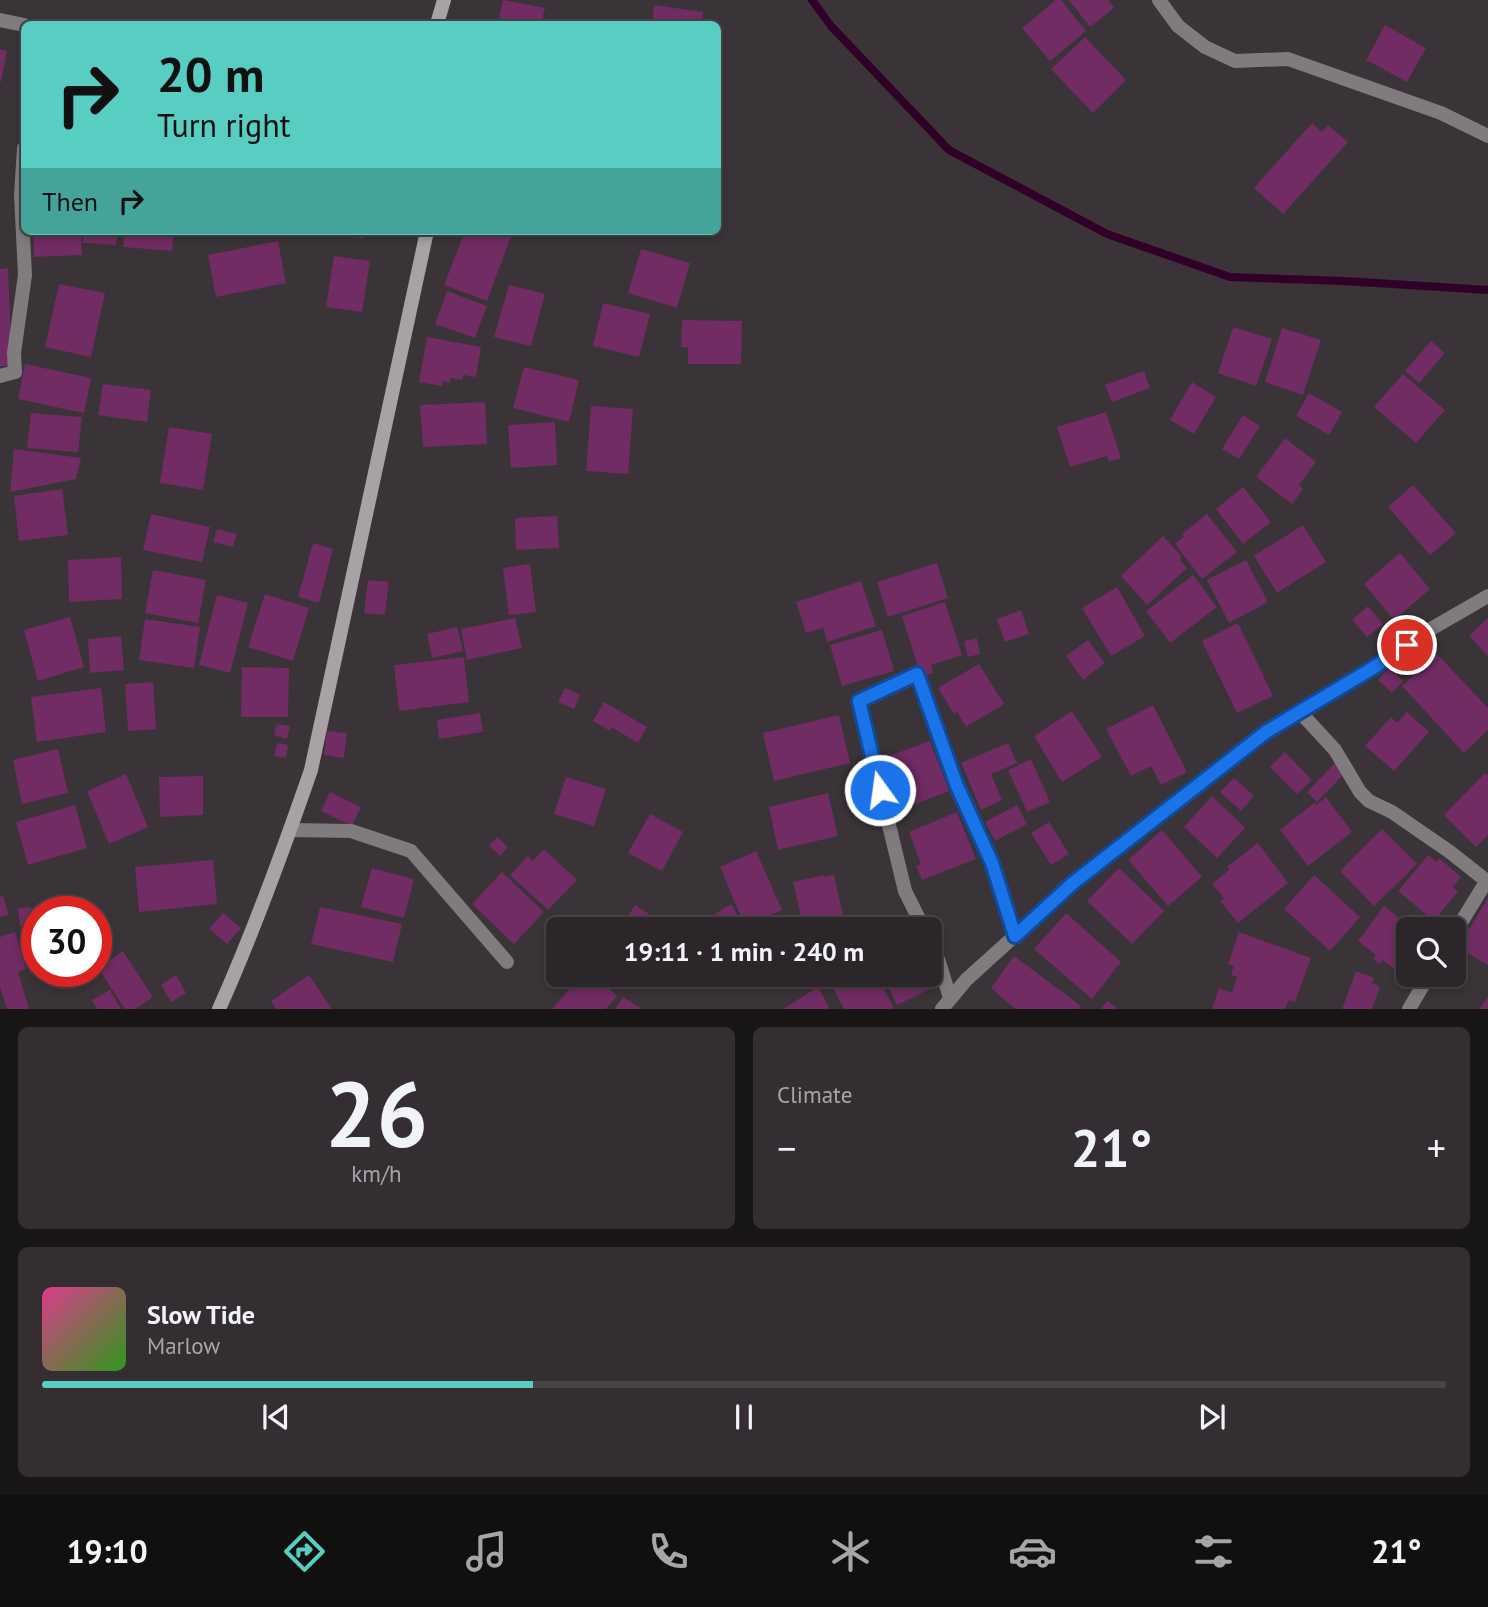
<!DOCTYPE html>
<meta charset="utf-8">
<style>
:root{--surface:#2c262a;--page:#342e32;--text:#f1f3f6;--muted:#a6a5a8;--line:#484347;--accent:#57cec1}
body{margin:0;font-family:"PT Sans",sans-serif;background:var(--page);color:var(--text);height:100vh;display:flex;flex-direction:column;font-size:26px;white-space:nowrap}
*{box-sizing:border-box;margin:0}
p{font-size:23px;color:var(--muted)}
.icon{flex:none;width:38px;height:38px;fill:none;stroke:currentColor;stroke-width:2;stroke-linecap:round;stroke-linejoin:round}
.map{position:relative;height:1009px;overflow:hidden}
.drawer{display:flex;flex-direction:column;gap:18px;padding:18px;background:#181517;flex:1}
.drawer>*{flex:none}
.guide{position:absolute;left:21px;top:21px;width:700px;height:214px;border-radius:10px;box-shadow:0 4px 10px #0003,0 0 0 2px var(--line);background:#57cec1;color:#111;overflow:hidden}
.buttons{position:absolute;left:1396px;top:917px;display:grid;gap:14px}
.buttons a{display:grid;place-items:center;width:70px;height:70px;border-radius:10px;background:var(--surface);box-shadow:0 4px 10px #0003,0 0 0 2px var(--line);font-size:35px}
.speed{position:absolute;left:21px;top:896px;display:flex;gap:14px;font-size:35px;font-weight:700;text-align:center}
.speed>*{display:grid;place-content:center;width:91px;height:91px;border-radius:50%;background:var(--surface);box-shadow:0 4px 10px #0003,0 0 0 2px var(--line);line-height:1}
.speed .limit{border:10px solid #d22;background:#fff;color:#111}
.pin{position:absolute;display:grid;place-items:center;width:60px;height:60px;color:#fff;margin:-30px;border:4px solid #fff;border-radius:50%;box-shadow:0 2px 7px #0007}
.me{position:absolute;width:77px;margin:-38px;rotate:346deg;stroke-linejoin:round;filter:drop-shadow(0 0 5px #0008)}
.turn{display:flex;align-items:center;gap:24px;height:147px;padding:0 21px;font-size:32px}
.turn .icon{width:91px;height:91px;stroke-width:2.5}
.turn b{display:block;font-size:49px;line-height:60px}
.then{display:flex;align-items:center;height:66px;padding:0 21px;background:#0003;gap:14px;font-size:26px}
.big{font-size:52px;font-weight:800;line-height:1.1}
.drawer .tile{flex:1;display:flex;flex-direction:column;justify-content:center;gap:10px;min-width:0;padding:0 24px;border-radius:10px;background:var(--page)}
.drawer .dial{align-items:center;gap:0}
.dial b{font-size:91px;line-height:1}
.song{display:flex;align-items:center;gap:21px}
.cover{width:84px;height:84px;border-radius:10px;background:linear-gradient(135deg,hsl(330 70% 55%),hsl(110 70% 35%))}
.played{height:7px;border-radius:4px;background:linear-gradient(90deg,var(--accent) 35%,var(--line) 35%)}
.keys{display:flex;justify-content:space-around;direction:ltr}
.heat{display:flex;justify-content:space-between;align-items:center;font-size:38px;direction:ltr}
.drawer .tiles{flex:1;display:grid;gap:18px;grid-template-columns:1fr 1fr}
.tile:last-child{grid-column:span 2}
.trip{position:absolute;left:546px;top:917px;width:396px;height:70px;border-radius:10px;background:var(--surface);box-shadow:0 4px 10px #0003,0 0 0 2px var(--line);font-weight:800;line-height:70px;text-align:center}
.dock{display:flex;height:112px;justify-content:space-around;align-items:center;background:#120f11;color:var(--muted)}
.dock .icon{width:49px;height:49px}
.dock .active{color:var(--accent)}
.dock b{font-size:32px;color:var(--text)}
.map>svg:first-child{display:block}
.lines{fill:none;stroke-linecap:round;stroke-linejoin:round}
.stream{stroke:#300029;stroke-width:8}
.building{fill:#702c63}
.street{stroke:#7f7b7e;stroke-width:14}
.secondary{stroke:#a8a2a6;stroke-width:14}
.route-casing{stroke:#114b97;stroke-width:18}
.route{stroke:#1a73e8;stroke-width:12}
</style>
<div class="map">
<svg width="1488" height="1009" viewBox="0 0 1488 1009">
<rect width="100%" height="100%" fill="#3a3338"/>
<g class="lines">
<!-- stream -->
<path class="stream" d="M812,0L831,26L949,150L1107,234L1230,277L1344,281L1488,290"/>
</g>
<!-- building -->
<path class="building" d="M503,0L545,8L541,24H498Z
M1056,0H1061L1086,31L1050,61L1022,28Z
M1069,0H1108L1114,8L1090,27Z
M654,5L703,12L701,24H652Z
M1385,25L1426,48L1407,82L1366,60Z
M1085,37L1126,80L1093,113L1051,69Z
M0,49L7,51L1,82L0,81Z
M1312,123L1322,132L1328,125L1348,142L1283,214L1254,188Z
M33,231H81L82,255L34,257Z
M84,231H118L116,245L83,243Z
M125,231H174L172,251L123,247Z
M333,231H365L364,239Z
M465,231H513L487,301L444,285Z
M278,241L286,283L216,297L208,255Z
M641,249L690,263L677,308L628,293Z
M334,256L370,261L362,312L326,307Z
M8,268L12,366H0V269Z
M59,284L105,293L91,357L45,347Z
M509,285L545,294L531,346L494,337Z
M447,291L487,306L475,338L435,324Z
M603,303L650,314L639,357L593,346Z
M682,320L742,321L741,364H688V347H681Z
M1233,327L1272,339L1256,386L1218,373Z
M1282,328L1321,340L1303,395L1265,382Z
M427,337L481,347L476,377L463,375L462,380L451,378L450,383L443,381L442,386L419,382Z
M1431,341L1445,353L1419,383L1405,371Z
M25,364L91,378L84,413L18,399Z
M524,367L579,380L569,422L513,408Z
M1144,371L1150,388L1112,402L1105,385Z
M1403,374L1445,410L1416,443L1374,407Z
M1192,382L1216,397L1194,434L1170,420Z
M103,384L151,390L147,422L98,415Z
M1309,393L1342,412L1329,435L1296,416Z
M485,402L487,444L423,447L420,405Z
M591,406L633,409L628,474L586,471Z
M1106,412L1121,458L1109,462L1107,456L1070,467L1057,427Z
M31,413L82,417L78,452L27,448Z
M1243,415L1260,426L1239,459L1222,449Z
M555,422L557,465L511,468L508,425Z
M169,427L212,434L203,490L160,483Z
M1285,438L1316,462L1299,485L1303,489L1292,504L1256,477Z
M14,449L81,458L76,479L10,492Z
M1413,485L1456,533L1430,555L1388,507Z
M1243,487L1271,522L1243,544L1216,509Z
M62,489L68,535L19,541L14,496Z
M151,514L210,527L202,562L143,550Z
M1207,514L1237,552L1202,579L1175,544L1184,536L1182,534Z
M557,516L559,548L516,550L515,518Z
M1303,525L1326,562L1277,593L1254,556Z
M217,529L237,534L233,547L213,542Z
M1163,536L1182,557L1180,560L1187,568L1147,605L1121,576Z
M313,543L333,549L319,603L298,597Z
M1400,553L1430,589L1394,620L1364,584Z
M121,557L122,599L69,602L68,560Z
M1246,560L1268,602L1229,623L1207,580Z
M937,563L948,598L888,617L877,582Z
M530,564L536,612L509,615L503,568Z
M153,570L206,580L198,623L145,613Z
M1193,575L1217,607L1170,643L1146,611Z
M368,580L389,582L385,615L364,613Z
M861,581L876,626L827,642L823,628L806,633L796,602Z
M1117,587L1145,636L1111,656L1082,608Z
M265,594L309,608L293,661L248,647Z
M217,595L248,603L230,673L199,665Z
M945,602L962,655L931,665L933,673L921,677L902,616Z
M1368,606L1383,624L1367,637L1352,620Z
M1021,610L1029,634L1005,642L997,619Z
M70,617L84,667L38,681L24,630Z
M515,618L522,648L467,660L461,629Z
M1488,618V656L1469,636Z
M145,619L200,627L194,668L139,660Z
M1238,623L1273,696L1237,713L1202,641Z
M457,627L463,651L432,658L427,634Z
M882,630L894,671L842,686L830,645Z
M121,636L124,670L90,673L88,639Z
M977,638L980,654L968,657L964,641Z
M1088,640L1105,663L1083,680L1066,656Z
M1437,654L1488,708V730L1464,753L1402,686Z
M464,657L469,702L399,711L394,665Z
M979,664L1004,704L966,727L957,712L954,714L938,688Z
M242,667L289,668L288,717H241Z
M1389,668L1403,681L1392,693L1378,680Z
M153,682L156,729L128,731L125,684Z
M101,688L106,732L37,742L31,697Z
M565,688L580,695L574,709L558,702Z
M604,702L647,727L638,743L611,727L610,731L593,721Z
M1153,705L1187,772L1161,785L1151,766L1131,776L1106,729Z
M1072,711L1102,757L1062,782L1034,736Z
M1407,712L1429,732L1394,771L1365,746L1391,717L1397,723Z
M480,713L483,732L439,739L437,720Z
M839,715L850,763L774,781L763,733Z
M277,724L290,726L287,739L274,735Z
M327,731L347,733L344,758L324,755Z
M930,741L949,791L905,808L886,757Z
M277,743L288,745L286,758L274,756Z
M1008,743L1017,763L991,774L1002,800L981,810L961,763Z
M58,749L68,793L22,804L13,760Z
M1285,752L1312,780L1297,794L1270,767Z
M1031,759L1050,802L1027,812L1008,770Z
M1335,763L1345,773L1317,802L1307,792Z
M1485,773L1488,776V835L1476,847L1444,815Z
M126,774L148,827L109,844L87,791Z
M203,776V815L160,817L159,777Z
M566,777L606,789L594,826L554,814Z
M1234,778L1254,796L1241,811L1220,792Z
M330,792L361,807L352,826L321,811Z
M828,793L838,836L778,850L769,807Z
M1212,796L1245,828L1217,858L1184,827Z
M1326,797L1352,832L1308,866L1280,830L1314,803L1316,805Z
M75,805L87,848L28,865L16,822Z
M1017,805L1027,824L995,841L985,822Z
M957,812L976,859L922,880L916,866L921,864L909,832Z
M650,814L683,832L662,871L628,853Z
M1049,822L1069,854L1051,865L1031,833Z
M1382,829L1417,864L1374,906L1340,871Z
M1162,830L1202,877L1168,906L1128,860Z
M497,837L508,847L500,856L489,846Z
M1258,843L1288,883L1238,923L1220,901L1224,898L1212,884L1229,870L1227,867Z
M544,849L577,880L548,910L510,875L528,856L533,861Z
M756,851L782,910L745,926L720,867Z
M1428,855L1437,862L1439,858L1461,877L1453,887L1458,891L1434,921L1398,891Z
M213,860L217,904L139,912L135,867Z
M372,868L414,879L404,918L361,907Z
M1119,868L1164,911L1132,944L1087,901Z
M502,872L544,912L514,944L472,904Z
M824,875V877L834,875L846,929H804L793,882Z
M1314,875L1360,917L1330,951L1284,909Z
M3,896L9,915L0,917V897Z
M1488,898V965L1458,947Z
M731,904L746,929H701L698,925Z
M635,905L669,927L667,929H620Z
M1384,906L1413,929H1409V958L1398,972L1383,960L1379,964L1373,959L1376,955L1358,941Z
M31,907L33,925L20,926L18,908Z
M320,907L402,924L393,962L311,944Z
M223,913L241,928L227,944L209,929Z
M1066,913L1121,962L1092,999L1034,949Z
M15,932L26,969L18,972L29,1009H7L0,987V937Z
M1239,932L1311,958L1295,1002L1289,1000L1285,1009H1212L1219,988L1232,993L1237,977L1231,975L1234,966L1228,964Z
M123,951L153,997L135,1009H125L98,968Z
M1014,956L1081,1006L1079,1009H1015L991,988Z
M1356,971L1374,978L1372,983L1380,987L1372,1009H1342Z
M176,975L186,993L171,1002L161,985Z
M309,975L332,1009H276L271,1001Z
M582,975H593L617,996L606,1009H552Z
M849,975H877L894,1009H844L831,984Z
M883,975H924L930,989L897,1005Z
M818,987L830,1009H783Z
M110,990L121,1009H97L92,1000Z
M623,997L642,1009H615Z
M1488,997V1009H1479Z
M1107,1001L1118,1009H1101Z"/>
<g class="lines">
<!-- street -->
<path class="street" d="M1159,0L1178,26L1205,47L1235,61L1288,59L1441,113L1488,136
M0,20L24,25
M0,376L15,372L14,353L25,275L21,195L24,148
M1300,712L1335,750L1360,792L1369,801L1392,812L1450,852L1488,882
M290,830L351,831L411,851L507,962
M924,929L905,891L859,701L917,674L957,786L993,863L1015,936
M1454,934L1486,882
M929,940L939,962L950,998
M942,1009L966,980L1073,883L1266,732L1373,668L1424,633L1488,596
M1409,1009L1429,975"/>
<!-- secondary -->
<path class="secondary" d="M437,24L444,0
M219,1009C254,931 283,851 311,770L427,231"/>
</g>
<g class="lines">
<!-- route casing -->
<g class="route-casing">
<path id="route" d="M880,790L859,701L917,674L957,786L992,863L1015,936L1073,883L1266,732L1373,668L1407,645"/>
</g>
<!-- route -->
<use href="#route" class="route"/>
</g>
</svg>
<div class="buttons">
<a><svg class="icon" aria-label="search" viewBox="0 0 24 24"><circle cx="10" cy="10" r="6"/><path d="M15 15l6 6"/></svg></a>
</div>
<div class="speed"><div class="limit">30</div></div>
<div class="pin" style="left:1407px;top:645px;background:#d93025"><svg class="icon" aria-label="arrive" viewBox="0 0 24 24"><path d="M6 21V4h12l-3 4 3 4H6"/></svg></div>
<svg class="me" style="left:880px;top:790px" viewBox="-20 -20 40 40"><circle r="17" fill="#1a73e8" stroke="#fff" stroke-width="3"/><path d="M0-11L8 9 0 5-8 9z" fill="#fff"/></svg>
<div class="trip">19:11 · 1 min · 240 m</div>
<div class="guide">
<div class="turn"><svg class="icon" aria-label="right" viewBox="0 0 24 24"><path d="M7 20v-9h11M14 6l5 5-5 5"/></svg><div><b>20 m</b>Turn right</div></div>
<div class="then">Then<svg class="icon" aria-label="right" viewBox="0 0 24 24"><path d="M7 20v-9h11M14 6l5 5-5 5"/></svg></div>
</div>
</div>
<section class="drawer">
<div class="tiles">
<div class="tile dial"><b>26</b><p>km/h</p></div>
<div class="tile"><p>Climate</p>
<div class="heat"><a>−</a><b class="big">21°</b><a>+</a></div>
</div>
<div class="tile">
<div class="song"><i class="cover"></i><div><b>Slow Tide</b><p>Marlow</p></div></div>
<div class="played"></div>
<div class="keys"><svg class="icon" aria-label="previous" viewBox="0 0 24 24"><path d="M18 5L8 12l10 7zM5 5v14"/></svg><svg class="icon" aria-label="pause" viewBox="0 0 24 24"><path d="M8 5v14M16 5v14"/></svg><svg class="icon" aria-label="next" viewBox="0 0 24 24"><path d="M6 5l10 7-10 7zM19 5v14"/></svg></div>
</div>
</div>
</section>
<nav class="dock">
<b>19:10</b>
<svg class="icon active" aria-label="directions" viewBox="0 0 24 24"><path d="M12 3l9 9-9 9-9-9zM9 14v-3h6M13 9l2 2-2 2"/></svg>
<svg class="icon" aria-label="music" viewBox="0 0 24 24"><path d="M9 18V5l10-2v13"/><circle cx="6" cy="18" r="3"/><circle cx="16" cy="16" r="3"/></svg>
<svg class="icon" aria-label="phone" viewBox="0 0 24 24"><path d="M5 4h4l2 5-3 2q2 4 5 5l2-3 5 2v4C11 20 4 13 5 4z"/></svg>
<svg class="icon" aria-label="climate" viewBox="0 0 24 24"><path d="M12 3v18M4 7l16 10M4 17L20 7"/></svg>
<svg class="icon" aria-label="car" viewBox="0 0 24 24"><path d="M5 17H2v-5l4-1 3-4h7l3 4 3 1v5h-3M9 17h6M6 11h13"/><circle cx="7" cy="17" r="2"/><circle cx="17" cy="17" r="2"/></svg>
<svg class="icon" aria-label="filters" viewBox="0 0 24 24"><path d="M4 7h16M4 17h16"/><circle cx="9" cy="7" r="2"/><circle cx="15" cy="17" r="2"/></svg>
<b>21°</b>
</nav>
